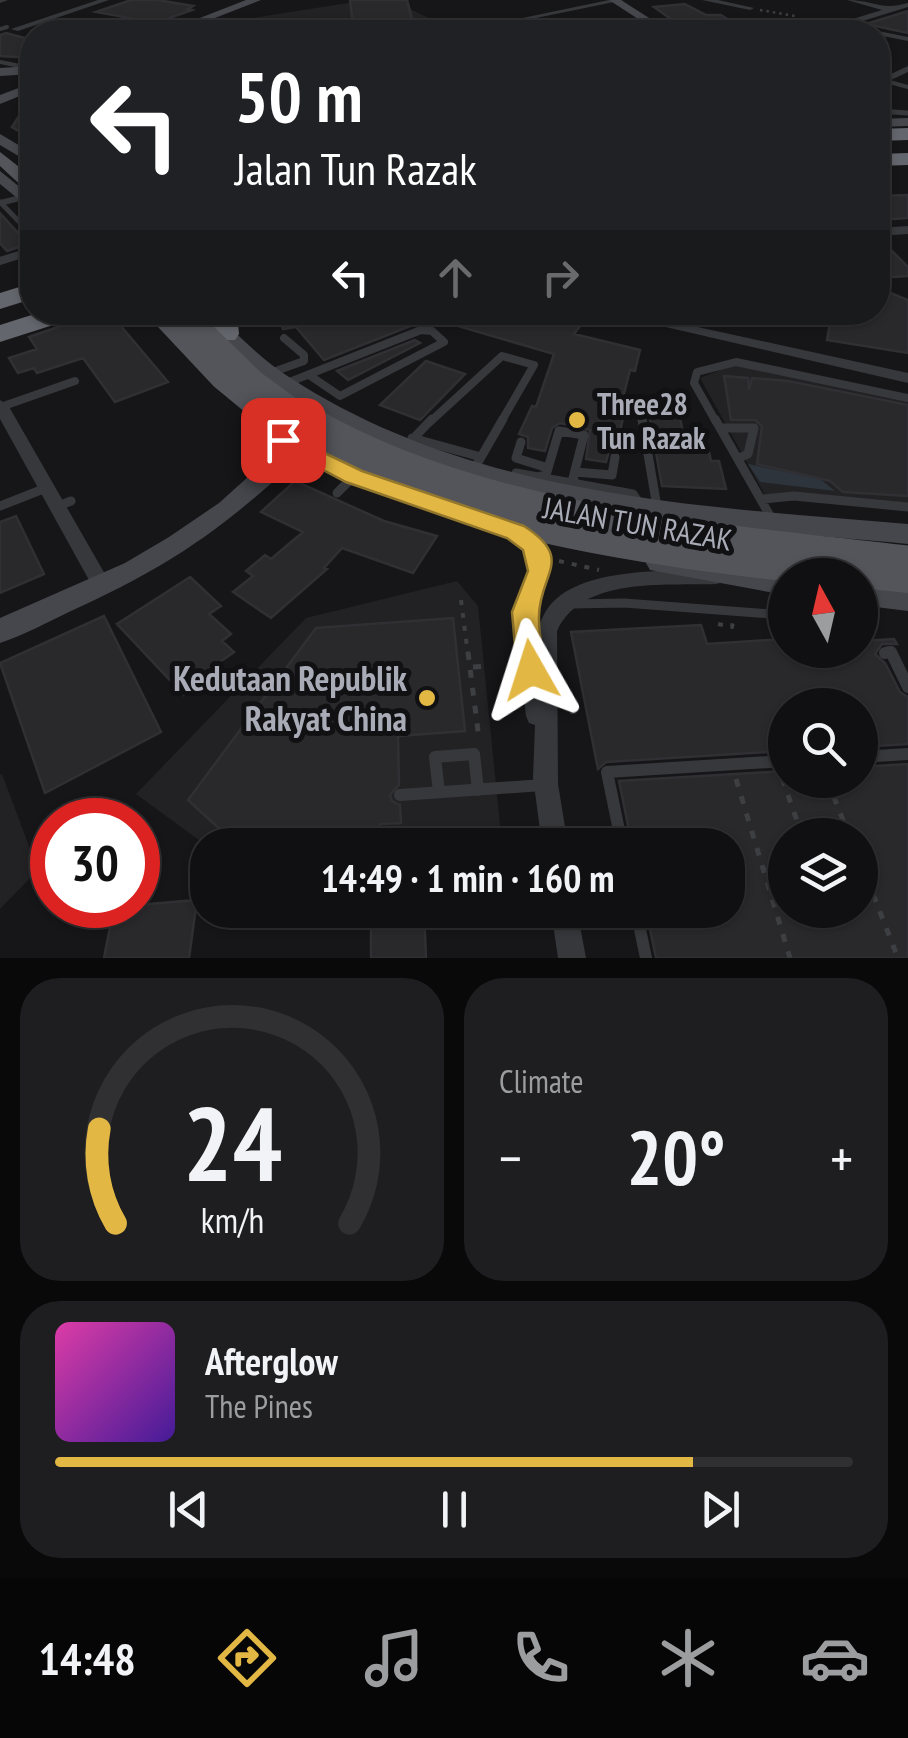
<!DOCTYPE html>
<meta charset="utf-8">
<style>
:root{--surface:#101012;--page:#1e1e20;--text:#f1f3f6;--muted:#9c9d9f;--line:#303032;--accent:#e2b743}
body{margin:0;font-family:"PT Sans Narrow",sans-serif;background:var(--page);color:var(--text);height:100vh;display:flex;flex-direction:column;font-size:38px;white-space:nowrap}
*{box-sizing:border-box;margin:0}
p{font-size:32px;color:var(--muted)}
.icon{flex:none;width:55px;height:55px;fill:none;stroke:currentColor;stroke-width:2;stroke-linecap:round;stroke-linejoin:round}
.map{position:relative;height:958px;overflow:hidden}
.drawer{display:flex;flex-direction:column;gap:20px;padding:20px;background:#09090a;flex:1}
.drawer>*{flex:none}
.banner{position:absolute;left:20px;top:20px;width:870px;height:305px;border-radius:40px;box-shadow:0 2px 8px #0004,0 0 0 2px var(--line);background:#202124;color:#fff;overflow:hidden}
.needle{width:65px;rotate:352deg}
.controls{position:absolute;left:768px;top:558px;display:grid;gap:20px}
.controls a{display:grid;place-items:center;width:110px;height:110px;border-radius:50%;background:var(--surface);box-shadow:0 2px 8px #0004,0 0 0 2px var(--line);font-size:50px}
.speed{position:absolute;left:30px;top:798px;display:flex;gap:20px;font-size:50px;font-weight:700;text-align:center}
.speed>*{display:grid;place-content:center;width:130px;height:130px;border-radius:50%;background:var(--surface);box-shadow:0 2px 8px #0004,0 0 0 2px var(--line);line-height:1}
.speed .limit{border:15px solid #d22;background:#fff;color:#111}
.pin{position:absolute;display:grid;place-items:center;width:85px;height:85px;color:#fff;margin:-42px;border-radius:20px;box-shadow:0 5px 15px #0006}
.me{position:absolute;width:110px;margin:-55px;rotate:354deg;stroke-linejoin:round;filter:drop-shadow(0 0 8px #0008)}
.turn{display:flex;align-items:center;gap:35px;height:210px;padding:0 50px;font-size:45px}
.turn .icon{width:130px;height:130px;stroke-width:2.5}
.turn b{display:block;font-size:70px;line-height:85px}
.lanes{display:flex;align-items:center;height:95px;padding:0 50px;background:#0003;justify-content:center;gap:50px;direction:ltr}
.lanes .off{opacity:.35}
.big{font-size:75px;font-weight:600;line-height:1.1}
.drawer .card{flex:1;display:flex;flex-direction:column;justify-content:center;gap:15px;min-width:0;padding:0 35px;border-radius:40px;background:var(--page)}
.drawer .dial{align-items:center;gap:0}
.dial svg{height:260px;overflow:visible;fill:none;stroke:var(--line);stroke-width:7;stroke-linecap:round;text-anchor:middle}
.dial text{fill:var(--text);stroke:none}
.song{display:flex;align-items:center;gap:30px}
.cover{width:120px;height:120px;border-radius:15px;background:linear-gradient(135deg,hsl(320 70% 55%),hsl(260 70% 35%))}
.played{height:10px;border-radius:5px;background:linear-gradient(90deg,var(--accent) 80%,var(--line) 80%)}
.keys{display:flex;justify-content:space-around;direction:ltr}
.heat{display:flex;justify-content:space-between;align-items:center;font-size:55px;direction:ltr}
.drawer .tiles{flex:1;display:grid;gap:20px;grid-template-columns:1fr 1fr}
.card:last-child{grid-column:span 2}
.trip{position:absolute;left:190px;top:828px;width:555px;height:100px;border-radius:40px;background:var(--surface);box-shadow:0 2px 8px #0004,0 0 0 2px var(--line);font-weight:600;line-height:100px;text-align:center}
.dock{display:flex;height:160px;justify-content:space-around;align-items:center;background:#060607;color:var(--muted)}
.dock .icon{width:70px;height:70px}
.dock .current{color:var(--accent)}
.dock b{font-size:45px;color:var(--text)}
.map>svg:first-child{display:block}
.built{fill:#222225}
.water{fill:#2d343b}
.building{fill:#29292c;stroke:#303034;stroke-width:2.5;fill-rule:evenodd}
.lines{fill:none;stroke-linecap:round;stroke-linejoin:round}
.path-far2{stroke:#3d3f43;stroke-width:2.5;stroke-dasharray:2.5 4;stroke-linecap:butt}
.path-far1{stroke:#3d3f43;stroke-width:4;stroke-dasharray:5 8;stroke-linecap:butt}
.path{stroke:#3d3f43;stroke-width:5;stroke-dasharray:8 10;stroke-linecap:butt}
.lane-far4{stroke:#37383c;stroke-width:4}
.lane-far3{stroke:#37383c;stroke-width:5}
.lane-far2{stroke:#37383c;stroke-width:8}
.lane-far1{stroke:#37383c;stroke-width:9}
.lane{stroke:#37383c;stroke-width:12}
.street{fill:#37383c;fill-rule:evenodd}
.secondary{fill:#46474c;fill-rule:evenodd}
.primary{fill:#54555b;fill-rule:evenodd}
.highway{fill:#64666d;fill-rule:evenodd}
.primary-bridge-far1{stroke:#54555b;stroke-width:22}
.primary-bridge{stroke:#54555b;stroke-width:29}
.route{fill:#e2b743;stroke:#93772c;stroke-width:2.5}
.poi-dot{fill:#e2b743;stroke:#111113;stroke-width:4}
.labels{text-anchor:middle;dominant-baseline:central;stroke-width:10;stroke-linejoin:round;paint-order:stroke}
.poi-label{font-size:30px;font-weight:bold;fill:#a9acb7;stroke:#111113;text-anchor:start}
.street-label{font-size:30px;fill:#a9acb7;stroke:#111113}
.near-poi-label{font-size:35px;font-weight:bold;fill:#a9acb7;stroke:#111113;text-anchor:end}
</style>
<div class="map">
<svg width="908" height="958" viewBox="0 0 908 958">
<rect width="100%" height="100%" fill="#161618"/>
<!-- built -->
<path class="built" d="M367,0H391L454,30L211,32L240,20Z
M736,364L908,400V503L765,495L700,378Z
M457,581L478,606L502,845L207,846L136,794L306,618Z
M2,774L38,870L0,909V775Z"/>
<!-- water -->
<path class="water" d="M748,464L820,479L835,491L760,482Z"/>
<!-- building -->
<path class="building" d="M131,0H158L193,6L188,9L192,10L156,23L96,12Z
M350,0H407L413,23L353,25Z
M685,4L706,15H721L748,32H689L654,7Z
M908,11V33L866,24Z
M6,33L32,40V58L0,56V35Z
M32,95V139L12,127Z
M908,195V218L878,220V196Z
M0,213L28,244L7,251L0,243Z
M889,248L908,267V276L878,278V249Z
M878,288L908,300V353L827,340L832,312H878Z
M102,312H109L168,382L115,402L83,358L37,373L34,368L18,373L9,358L37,349L29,337Z
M277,312H449V316L418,323L324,360L296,327L283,329Z
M476,312H510L534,320L540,312H552L584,321L574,334L640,350L635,371L630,370L622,402H627L619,435L624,436L620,451H609L606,462L586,459L590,430L560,423L552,428L545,451L528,448V437L519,434L532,406L536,407L554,354L461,327Z
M415,340L420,343L348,380L337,371Z
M426,361L465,374L420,420L380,405Z
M724,376L748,378L749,390L752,378L788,381L908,405V496L843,492L830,481L757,464L762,426L755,420H731Z
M647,403L677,404L687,451L709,452L711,461H719L726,489L662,486Z
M295,481L384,521L437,536L413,573L342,548L324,568L327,569L271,618L233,592L253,576L246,571L265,555L271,559L303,532L261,512Z
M16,516L44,574L0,593V522Z
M190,577L221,606L209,614L231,634L222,641L234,652L204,673L208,678L184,695L117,624Z
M104,616L161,732L45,793L0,663Z
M453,618L465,731L398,736L399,785L390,795L392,801L400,805L401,823L380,824V845H237L188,800L316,628Z
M701,625L707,644L785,639V650H860V641L894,639L897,644H882L875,654L885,663L900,692L908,697V744L860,747V705H785V751L606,762L598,769L571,632Z
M908,764V958H656L646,910H728V845H632L619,781L785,771V780H860V767ZM785,835H860V910H785Z
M197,900L189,958H104L114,907Z
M424,910L426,958H371V914Z"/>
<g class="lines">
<!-- path-far2 -->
<path class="path-far2" d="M760,10L795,16"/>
<!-- path-far1 -->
<path class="path-far1" d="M559,561L599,570
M461,600L468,655
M718,624L732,627L733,622"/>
<!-- path -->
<path class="path" d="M468,652L479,739
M473,667L488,666
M570,693L573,714
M782,778L802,835
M736,779L790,958
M827,780L849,835
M860,861L898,958
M765,870L785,869"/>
<!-- lane-far4 -->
<path class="lane-far4" d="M372,28L375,32
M0,29L7,27
M790,32L816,22L849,26
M0,62L20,66
M882,80L908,87"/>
<!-- lane-far3 -->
<path class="lane-far3" d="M878,111L908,113
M0,202L32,235"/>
<!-- lane-far2 -->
<path class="lane-far2" d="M0,261L32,251
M270,373L304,361V355L284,338
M287,383L421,330L432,331L444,342L340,396L309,375
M639,404L642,422
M1,407L75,381
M430,422L502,356L534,365L501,422
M716,422L694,383L697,372L736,362L908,398"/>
<!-- lane-far1 -->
<path class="lane-far1" d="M642,419L657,507
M715,419L773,521
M720,428H754L748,454L739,458
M412,438L481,457
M521,442L516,458L548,468
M405,447L432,419
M473,471L503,419
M575,472L612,475L615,457
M516,473L633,494L641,506
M541,476L546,475L559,431L584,435L573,478L576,484
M337,493L354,476
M763,499L794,496L908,507
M0,506L46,488
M56,507L71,501
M573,604L624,603L785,615
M774,613L776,631
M860,621L882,599
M885,653L892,655"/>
<!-- lane -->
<path class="lane" d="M891,652L908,687
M885,653L889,652
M860,757L908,754
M439,792L435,757L474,754L478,790
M400,795L543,785
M622,845L607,772L785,761
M636,910L646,958"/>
<!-- street -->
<path class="street" d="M0,0H8L0,3Z
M98,0H109L18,31L11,29Z
M609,0H624L468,32H455Z
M702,0H718L754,8L750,10Z
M847,0C874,0 880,11 908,3V7L853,24L849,28L845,26L846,21L882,10Z
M878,31L908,37V41L878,35L874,32Z
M908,66V72L878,86V80Z
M24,194L30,197L28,199L0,206V200Z
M908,226V234L878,236V228Z
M601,312H629L908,373V383Z
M0,400L8,405L109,581L112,586L109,591L102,594L95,591L0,419Z
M515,525L539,538L550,557V575L535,612L537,629C541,623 543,614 548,608C578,566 670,571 716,570L723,572L726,577L723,582L716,584C665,586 582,576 557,631L558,784L568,845H542L533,777L535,725L529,723L526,716L515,612L530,575V557L525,548L506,532L508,527Z
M551,910H577L586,958H558Z"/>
<!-- secondary -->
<path class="secondary" d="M246,0H261L179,32H164Z
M609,0H621L671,32H658Z
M32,66V74L0,76V68Z
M32,83V91L0,104V95Z
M908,118V126L878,127V119Z
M0,134L32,153V164L0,145Z
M0,171L32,197V210L0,184Z
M192,312H214C238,335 261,359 289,377C473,497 696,506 908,524V544C677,523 352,506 192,312Z
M321,426L329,429L333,434C324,446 307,451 296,461C219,532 166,568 71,611C48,622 24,635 0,643V618L125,563L169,537L219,503L287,442Z
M660,553L785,573L791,575H785V595L650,570L646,563L650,556Z
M860,583L908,589V611L860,605Z"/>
<!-- primary -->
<path class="primary" d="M0,152L32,177V191L26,190L0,166Z
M860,564L908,569V593L860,588V575H845L849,568Z"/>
<!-- highway -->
<path class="highway" d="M908,128V140L878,141V129Z
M908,153V165L878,166V154Z
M32,283V299L0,309V293Z
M41,312H82L78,317L0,342V325Z
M211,312H237L239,334L235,340H217Z"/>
<!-- primary-bridge-far1 -->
<path class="primary-bridge-far1" d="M159,312L221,378L274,422
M183,312L255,382L310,422"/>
<!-- primary-bridge -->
<path class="primary-bridge" d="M270,419C445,531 652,551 854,575
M306,419C479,520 712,538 908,560"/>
</g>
<!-- route -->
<path class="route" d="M283,433L362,471L524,526C575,559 540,573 539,615C538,632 543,652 545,670L541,678L531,682L521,678L517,670L512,612L528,571L523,550L507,538L346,482L276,445L272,440L276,435Z"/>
<!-- markers -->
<g class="poi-dot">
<circle cx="577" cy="420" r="10"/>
<circle cx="427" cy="698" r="10"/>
</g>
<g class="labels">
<!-- poi labels -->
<g class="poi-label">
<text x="597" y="403">Three28<tspan x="597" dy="34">Tun Razak</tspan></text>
</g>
<!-- street labels -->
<g class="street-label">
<text transform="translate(638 523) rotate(10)">JALAN TUN RAZAK</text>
</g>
<!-- near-poi labels -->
<g class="near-poi-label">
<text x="407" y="678">Kedutaan Republik<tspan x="407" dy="40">Rakyat China</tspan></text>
</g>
</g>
</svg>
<div class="controls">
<a><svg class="needle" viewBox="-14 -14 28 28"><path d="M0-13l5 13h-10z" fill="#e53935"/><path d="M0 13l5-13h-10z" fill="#9c9d9f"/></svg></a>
<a><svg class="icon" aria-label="search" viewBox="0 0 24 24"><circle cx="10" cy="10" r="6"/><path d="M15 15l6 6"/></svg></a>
<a><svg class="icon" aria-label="layers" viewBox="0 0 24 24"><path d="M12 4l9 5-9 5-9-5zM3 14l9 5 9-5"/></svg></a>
</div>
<div class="speed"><div class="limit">30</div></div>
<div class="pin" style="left:283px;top:440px;background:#d93025"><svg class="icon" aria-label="arrive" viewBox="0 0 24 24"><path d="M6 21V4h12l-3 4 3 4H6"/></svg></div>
<svg class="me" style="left:531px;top:670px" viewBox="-20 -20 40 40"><path d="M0-17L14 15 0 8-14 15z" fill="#e2b743" stroke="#fff" stroke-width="4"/></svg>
<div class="trip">14:49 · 1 min · 160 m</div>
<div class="banner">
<div class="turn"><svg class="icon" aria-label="left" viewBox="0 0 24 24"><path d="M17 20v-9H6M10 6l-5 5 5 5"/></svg><div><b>50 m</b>Jalan Tun Razak</div></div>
<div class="lanes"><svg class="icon" aria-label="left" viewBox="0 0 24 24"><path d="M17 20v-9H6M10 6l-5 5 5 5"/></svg><svg class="icon off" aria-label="ahead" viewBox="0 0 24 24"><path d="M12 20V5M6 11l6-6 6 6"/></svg><svg class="icon off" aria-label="right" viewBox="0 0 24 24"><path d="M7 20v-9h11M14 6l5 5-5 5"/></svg></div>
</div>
</div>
<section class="drawer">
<div class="tiles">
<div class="card dial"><svg viewBox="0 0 100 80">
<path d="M14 69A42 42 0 1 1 86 69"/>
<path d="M14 69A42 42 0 0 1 9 40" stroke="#e2b743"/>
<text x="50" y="56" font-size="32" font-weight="700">24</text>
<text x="50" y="72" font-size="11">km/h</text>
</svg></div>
<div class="card"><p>Climate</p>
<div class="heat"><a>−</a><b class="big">20°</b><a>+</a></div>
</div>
<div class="card">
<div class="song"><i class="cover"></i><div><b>Afterglow</b><p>The Pines</p></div></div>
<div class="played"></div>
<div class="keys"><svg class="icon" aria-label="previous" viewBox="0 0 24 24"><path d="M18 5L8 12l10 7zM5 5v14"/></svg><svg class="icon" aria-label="pause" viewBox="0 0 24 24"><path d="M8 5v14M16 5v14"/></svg><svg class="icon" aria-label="next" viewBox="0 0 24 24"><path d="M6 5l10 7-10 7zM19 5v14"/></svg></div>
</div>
</div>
</section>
<nav class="dock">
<b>14:48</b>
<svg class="icon current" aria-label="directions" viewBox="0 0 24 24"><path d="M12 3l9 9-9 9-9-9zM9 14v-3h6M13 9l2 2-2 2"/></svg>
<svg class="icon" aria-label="music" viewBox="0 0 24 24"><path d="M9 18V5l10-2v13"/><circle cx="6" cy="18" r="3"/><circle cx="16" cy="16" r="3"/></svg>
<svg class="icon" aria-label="phone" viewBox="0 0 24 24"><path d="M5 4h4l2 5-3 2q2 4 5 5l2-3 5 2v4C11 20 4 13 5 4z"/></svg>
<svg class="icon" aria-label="climate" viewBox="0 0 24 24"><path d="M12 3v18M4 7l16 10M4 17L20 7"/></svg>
<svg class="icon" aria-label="car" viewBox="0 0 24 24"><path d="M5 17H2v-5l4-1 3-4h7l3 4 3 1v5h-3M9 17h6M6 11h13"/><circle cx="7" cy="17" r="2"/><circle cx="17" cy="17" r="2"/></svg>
</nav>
